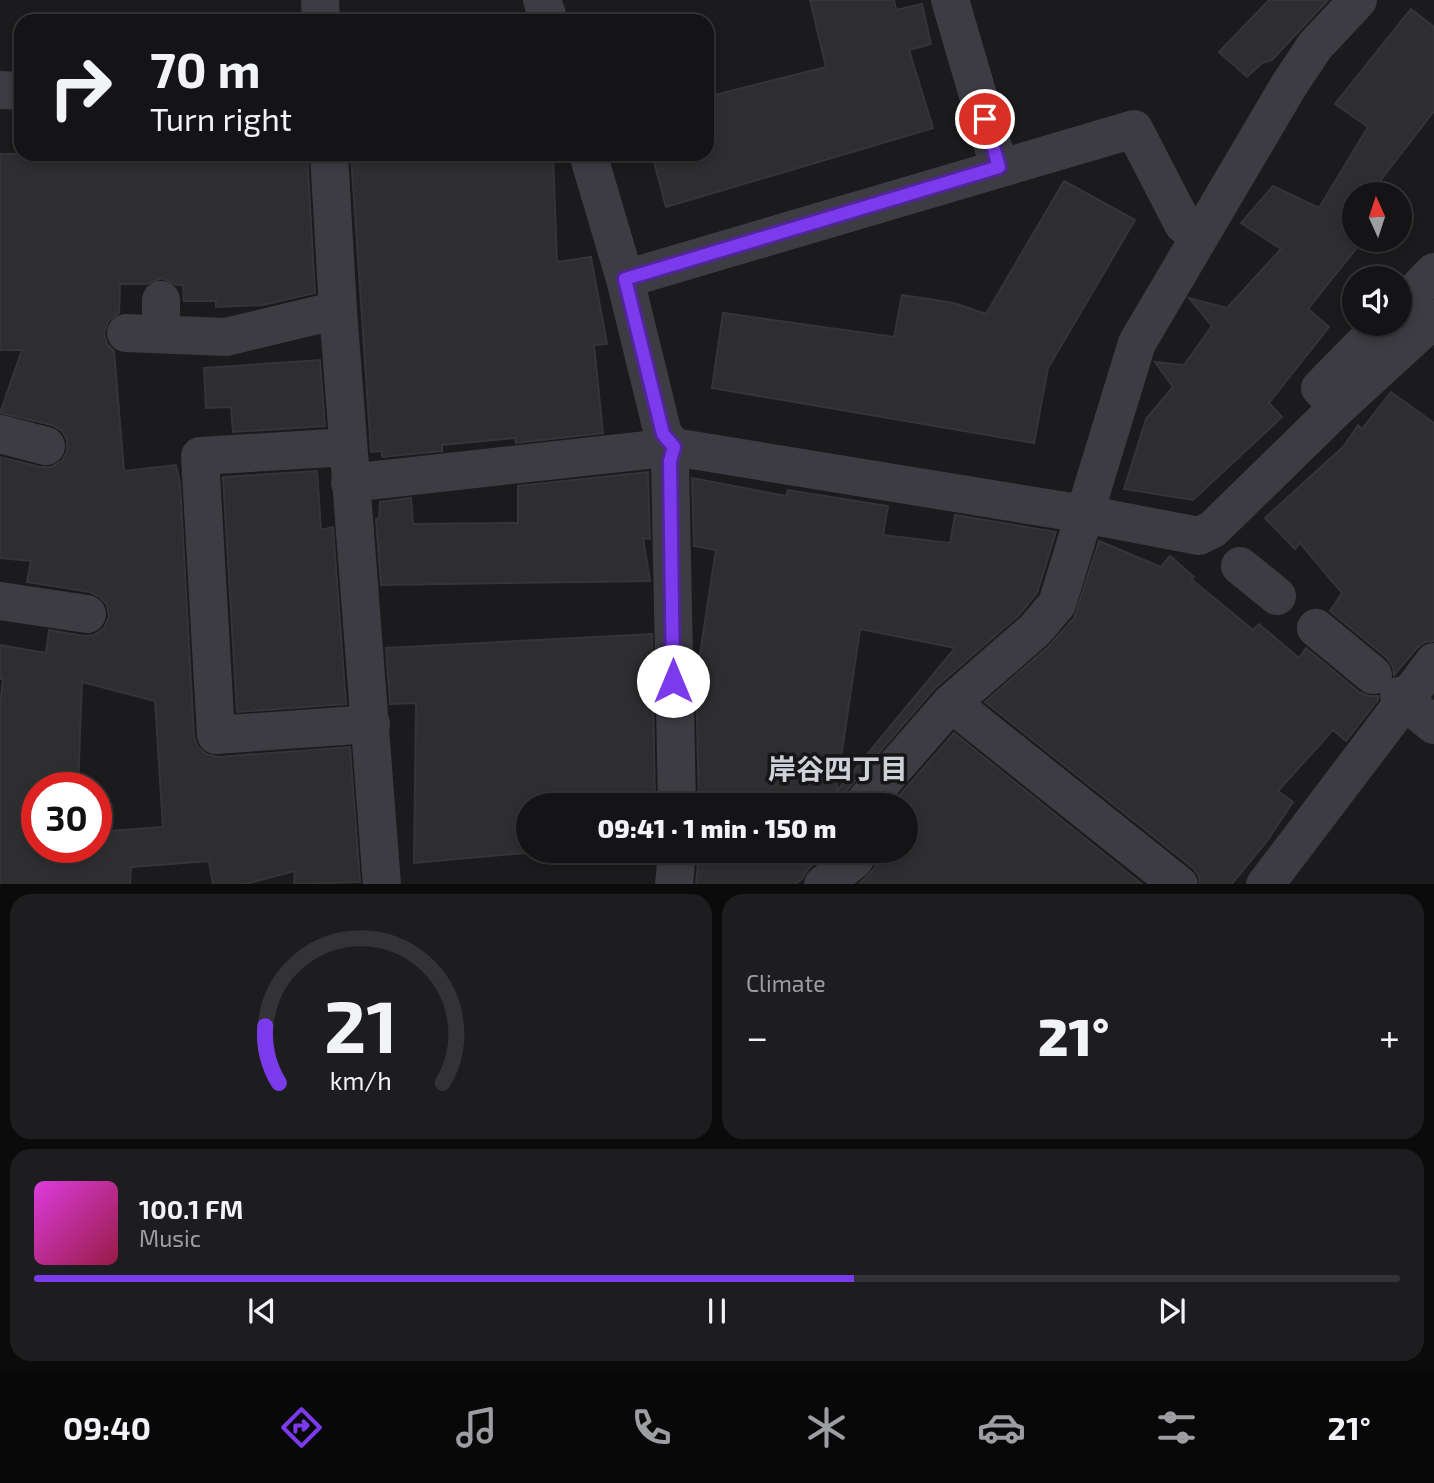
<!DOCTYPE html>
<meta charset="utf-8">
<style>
:root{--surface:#141416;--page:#1d1d1f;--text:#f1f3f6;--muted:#9d9ea1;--line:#333335;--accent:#7c3aed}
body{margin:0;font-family:"Exo 2","Noto Sans JP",sans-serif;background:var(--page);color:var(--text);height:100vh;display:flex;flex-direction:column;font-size:26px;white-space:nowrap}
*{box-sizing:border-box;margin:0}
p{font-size:23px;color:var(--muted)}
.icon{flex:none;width:38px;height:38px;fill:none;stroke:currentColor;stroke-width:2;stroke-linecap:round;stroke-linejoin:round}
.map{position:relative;height:884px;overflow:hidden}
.side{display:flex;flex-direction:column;gap:10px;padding:10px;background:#0b0b0c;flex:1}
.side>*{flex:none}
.banner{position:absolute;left:14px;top:14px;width:700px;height:147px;border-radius:21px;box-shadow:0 4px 10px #0003,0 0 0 2px var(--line);background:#141416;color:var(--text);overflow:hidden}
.needle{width:46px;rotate:357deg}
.buttons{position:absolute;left:1342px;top:182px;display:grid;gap:14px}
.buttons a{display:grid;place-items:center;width:70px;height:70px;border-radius:50%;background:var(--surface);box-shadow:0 4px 10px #0003,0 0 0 2px var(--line);font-size:35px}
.speed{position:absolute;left:21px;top:772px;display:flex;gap:14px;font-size:35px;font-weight:700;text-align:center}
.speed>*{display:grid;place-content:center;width:91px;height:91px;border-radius:50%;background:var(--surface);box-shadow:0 4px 10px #0003,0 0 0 2px var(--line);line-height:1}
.speed .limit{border:10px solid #d22;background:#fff;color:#111}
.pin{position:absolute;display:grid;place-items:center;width:60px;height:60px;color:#fff;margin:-30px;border:4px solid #fff;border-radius:50%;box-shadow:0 2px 7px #0007}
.me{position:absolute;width:77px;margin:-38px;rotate:0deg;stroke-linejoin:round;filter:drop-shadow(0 0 5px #0008)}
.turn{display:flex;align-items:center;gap:24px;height:147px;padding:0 21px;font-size:32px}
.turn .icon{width:91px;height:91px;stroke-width:2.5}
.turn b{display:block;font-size:49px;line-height:60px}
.big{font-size:52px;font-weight:800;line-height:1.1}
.side .tile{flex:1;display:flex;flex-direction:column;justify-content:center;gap:10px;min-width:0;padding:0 24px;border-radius:21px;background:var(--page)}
.side .dial{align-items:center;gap:0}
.dial svg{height:182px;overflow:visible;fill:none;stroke:var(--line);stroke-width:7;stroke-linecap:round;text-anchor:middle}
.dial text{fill:var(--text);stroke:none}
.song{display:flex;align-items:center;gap:21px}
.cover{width:84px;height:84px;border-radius:10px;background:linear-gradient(135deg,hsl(300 70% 55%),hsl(340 70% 35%))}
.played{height:7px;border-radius:4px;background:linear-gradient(90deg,var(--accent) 60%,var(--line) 60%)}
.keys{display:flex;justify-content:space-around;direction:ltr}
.heat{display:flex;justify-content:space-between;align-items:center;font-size:38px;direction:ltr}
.side .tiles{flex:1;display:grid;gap:10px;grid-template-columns:1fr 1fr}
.tile:last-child{grid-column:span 2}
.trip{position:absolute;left:516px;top:793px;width:402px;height:70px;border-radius:35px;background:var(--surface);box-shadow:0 4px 10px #0003,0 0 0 2px var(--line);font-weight:800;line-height:70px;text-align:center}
.tab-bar{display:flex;height:112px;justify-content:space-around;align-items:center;background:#080809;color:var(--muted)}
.tab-bar .icon{width:49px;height:49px}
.tab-bar .active{color:var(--accent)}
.tab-bar b{font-size:32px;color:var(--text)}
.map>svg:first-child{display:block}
.building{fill:#2e2e31;stroke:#353539;stroke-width:2;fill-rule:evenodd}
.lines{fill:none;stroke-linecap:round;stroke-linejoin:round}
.minor{stroke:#3c3c42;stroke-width:38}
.route-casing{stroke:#51269a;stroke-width:18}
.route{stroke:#7c3aed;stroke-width:12}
.labels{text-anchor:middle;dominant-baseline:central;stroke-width:7;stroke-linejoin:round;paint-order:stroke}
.neighbourhood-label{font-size:28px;font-weight:bold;fill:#cfd1d8;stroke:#161618}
</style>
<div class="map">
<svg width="1434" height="885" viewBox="0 0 1434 885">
<rect width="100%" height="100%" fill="#1b1b1d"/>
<!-- building -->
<path class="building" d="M810,0H894L896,10L922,4L931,44L909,50L933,128L666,207L652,154H707V97L826,67Z
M1269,0H1328L1272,60L1262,63L1247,77L1219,52Z
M1411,9L1434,27V111L1373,190L1380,194H1354V240H1363L1308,309L1329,327L1269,403L1282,417L1193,500L1124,489L1146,419L1173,387L1155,362L1184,365L1212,326L1189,298L1227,308L1281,249L1241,223L1273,186L1319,208L1368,127L1335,104Z
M0,154H307L315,293L263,305L216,307V301H184L183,285H176L162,278L147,284H120L119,313L108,321L104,333L107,344L114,351L124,471L176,465L180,483L194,736L197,746L206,754L218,757L350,747L360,882L294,884L295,871L241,885H213L209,861L131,867L130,885H0V707L3,679H0V645L46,653L49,630L84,636L94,635L104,628L109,617L107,605L100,597L90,592L27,582L31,561L0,558V457L40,467H51L62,461L67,451V440L62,431L52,425L0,413L22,350H0ZM82,682L155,701L163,827L96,832V847H37V788H78Z
M351,154H553L557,262L591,257L607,344L594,345L603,433L516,443L515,438L442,445V451L382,457V451L371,452Z
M1064,181L1135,220L1048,368L1034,443L712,388L723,313L894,337L902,295L954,303L986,314Z
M320,360L325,426L233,432L231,407L206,408L204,368Z
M1391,392L1434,423V641L1425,642L1417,648L1394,675L1393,667L1387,658L1330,611L1342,593L1300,543L1295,549L1265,518L1344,446L1358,425L1362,429Z
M317,471L321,530L333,527L346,704L237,712L223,477Z
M648,472L650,539L643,538L650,581L381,585L376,519L379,518L380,502L411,498L413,524L518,523V486Z
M692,478L786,496L788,490L888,506L883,535L950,543L955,515L1056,532L1037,593L1019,615L935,688L846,791L841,805H699L696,679L716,550L694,546ZM860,629L955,648L836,792Z
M1099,541L1161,567L1170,556L1194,577L1191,579L1253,630L1259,624L1299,658L1306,648L1359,692L1369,696H1378V700L1346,741L1333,730L1278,791L1293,802L1267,841L1231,885H1200L1199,876L1193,868L985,702L1049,646L1074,618Z
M652,634L655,805H528V850H655L654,857H574L536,860V852L414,863L416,703L390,704L386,648Z
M954,733L1143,885H858L875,868L877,858L875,850H906V805H891Z
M699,850H827L828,853L809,868L802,879L794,885H696Z"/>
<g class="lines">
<!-- minor -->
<path class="minor" d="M320,0L321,21
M542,0L549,21
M950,0L999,167
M0,90L21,91
M329,154L338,310L382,885
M588,154L625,279L663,434L674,447L670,461L677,805
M625,279L1134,129L1183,224L1199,235
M161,300V334
M1400,307L1434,272
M126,333L226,337L338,310
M1338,407L1320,388L1383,324
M0,434L46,446
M348,447L200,456L216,735L371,724
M350,483L674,447L1084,514L1199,536L1213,529L1338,407L1434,319
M1240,566L1277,596
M0,601L87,614
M1316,628L1373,675
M1399,696L1434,725
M951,703L1179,885
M862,805L951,703L1035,630L1057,604L1137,343L1289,85L1315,46L1358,0
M674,885L677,850
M823,885L855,859L849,850
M1265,885L1434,662"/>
</g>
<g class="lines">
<!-- route casing -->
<g class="route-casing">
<path id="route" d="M673,681L670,461L674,447L663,434L625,279L999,167L985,119"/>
</g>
<!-- route -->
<use href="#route" class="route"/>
</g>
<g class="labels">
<!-- neighbourhood labels -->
<g class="neighbourhood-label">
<text x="838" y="768">岸谷四丁目</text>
</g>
</g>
</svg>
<div class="buttons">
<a><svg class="needle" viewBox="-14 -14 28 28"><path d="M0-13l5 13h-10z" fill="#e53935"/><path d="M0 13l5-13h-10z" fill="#9d9ea1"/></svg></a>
<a><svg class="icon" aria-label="sound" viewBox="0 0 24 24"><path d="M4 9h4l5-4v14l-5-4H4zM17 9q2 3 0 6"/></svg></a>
</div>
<div class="speed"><div class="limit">30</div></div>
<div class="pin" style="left:985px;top:119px;background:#d93025"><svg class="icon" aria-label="arrive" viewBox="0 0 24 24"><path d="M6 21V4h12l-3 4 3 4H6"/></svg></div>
<svg class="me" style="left:673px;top:681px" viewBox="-20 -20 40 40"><circle r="19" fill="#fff"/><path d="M0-13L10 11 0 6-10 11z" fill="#7c3aed"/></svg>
<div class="trip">09:41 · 1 min · 150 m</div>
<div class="banner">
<div class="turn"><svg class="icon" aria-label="right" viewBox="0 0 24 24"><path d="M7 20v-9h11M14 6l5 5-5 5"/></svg><div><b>70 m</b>Turn right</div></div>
</div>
</div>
<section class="side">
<div class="tiles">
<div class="tile dial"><svg viewBox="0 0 100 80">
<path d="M14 69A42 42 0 1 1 86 69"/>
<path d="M14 69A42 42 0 0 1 8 44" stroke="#7c3aed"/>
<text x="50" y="56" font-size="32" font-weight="700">21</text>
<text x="50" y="72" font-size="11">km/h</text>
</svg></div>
<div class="tile"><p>Climate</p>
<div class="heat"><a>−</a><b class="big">21°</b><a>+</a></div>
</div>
<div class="tile">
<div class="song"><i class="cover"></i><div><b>100.1 FM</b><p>Music</p></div></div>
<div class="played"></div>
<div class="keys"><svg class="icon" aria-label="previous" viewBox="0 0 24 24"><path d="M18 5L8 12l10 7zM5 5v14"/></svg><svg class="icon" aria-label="pause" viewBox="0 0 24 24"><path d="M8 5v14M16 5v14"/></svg><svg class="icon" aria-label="next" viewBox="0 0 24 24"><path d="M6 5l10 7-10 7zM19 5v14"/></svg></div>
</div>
</div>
</section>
<nav class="tab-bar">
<b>09:40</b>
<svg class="icon active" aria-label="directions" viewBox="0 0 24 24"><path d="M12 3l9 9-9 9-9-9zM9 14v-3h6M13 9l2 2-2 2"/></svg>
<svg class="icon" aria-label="music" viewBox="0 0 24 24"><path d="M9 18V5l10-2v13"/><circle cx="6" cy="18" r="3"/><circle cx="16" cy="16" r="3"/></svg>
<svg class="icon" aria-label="phone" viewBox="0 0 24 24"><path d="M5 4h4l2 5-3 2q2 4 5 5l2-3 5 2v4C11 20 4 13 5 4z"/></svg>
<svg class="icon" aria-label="climate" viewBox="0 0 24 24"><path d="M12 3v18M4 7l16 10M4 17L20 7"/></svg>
<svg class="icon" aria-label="car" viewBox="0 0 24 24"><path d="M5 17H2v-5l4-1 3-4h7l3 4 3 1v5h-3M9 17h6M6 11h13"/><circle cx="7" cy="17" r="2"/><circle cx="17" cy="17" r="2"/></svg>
<svg class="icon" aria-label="filters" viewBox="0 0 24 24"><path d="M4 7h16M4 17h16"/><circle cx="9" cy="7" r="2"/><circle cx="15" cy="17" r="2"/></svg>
<b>21°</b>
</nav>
